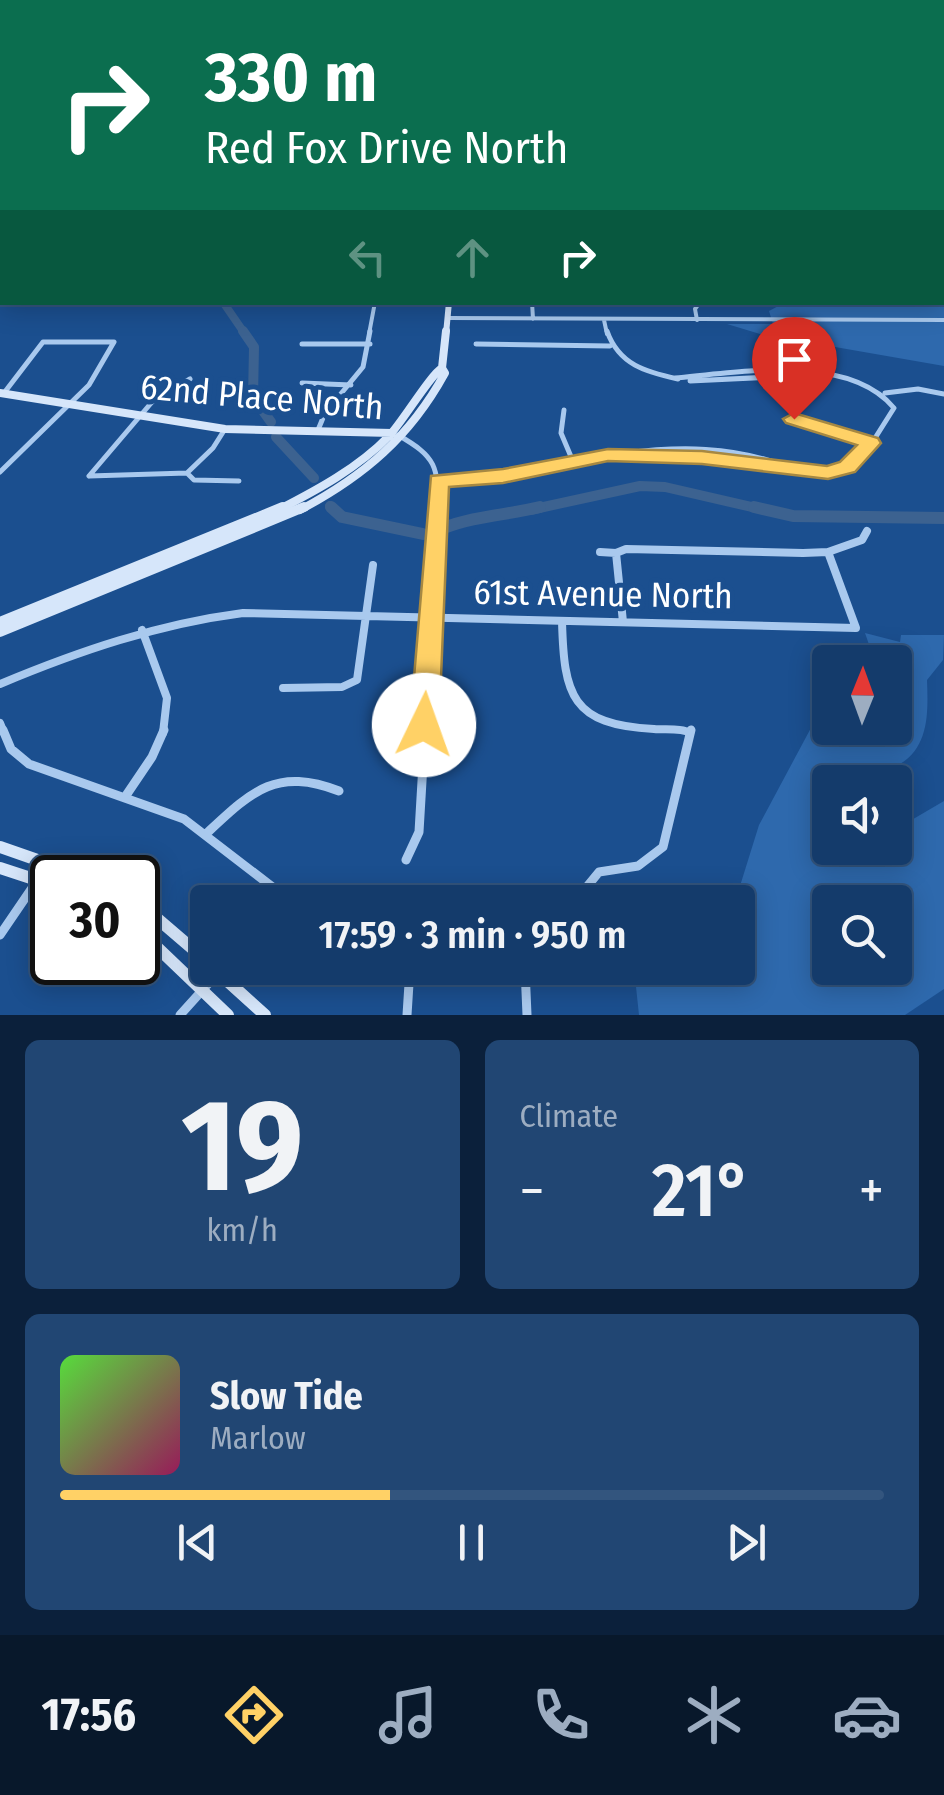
<!DOCTYPE html>
<meta charset="utf-8">
<style>
:root{--surface:#143b6b;--page:#214673;--text:#f1f3f6;--muted:#9dadc1;--line:#33557e;--accent:#ffd166}
body{margin:0;font-family:"Fira Sans Condensed",sans-serif;background:var(--page);color:var(--text);height:100vh;display:flex;flex-direction:column;font-size:38px;white-space:nowrap}
*{box-sizing:border-box;margin:0}
p{font-size:32px;color:var(--muted)}
.icon{flex:none;width:55px;height:55px;fill:none;stroke:currentColor;stroke-width:2;stroke-linecap:round;stroke-linejoin:round}
.map{position:relative;height:1015px;overflow:hidden}
.side{display:flex;flex-direction:column;gap:25px;padding:25px;background:#0b203b;flex:1}
.side>*{flex:none}
.banner{position:absolute;left:0px;top:0px;width:945px;height:305px;box-shadow:0 5px 25px #0003,0 0 0 2px var(--line);background:#0b6e4f;color:#fff;overflow:hidden}
.needle{width:65px;rotate:1deg}
.buttons{position:absolute;left:812px;top:645px;display:grid;gap:20px}
.buttons a{display:grid;place-items:center;width:100px;height:100px;border-radius:10px;background:var(--surface);box-shadow:0 5px 25px #0003,0 0 0 2px var(--line);font-size:50px}
.speed{position:absolute;left:30px;top:855px;display:flex;gap:20px;font-size:50px;font-weight:700;text-align:center}
.speed>*{display:grid;place-content:center;width:130px;height:130px;border-radius:50%;background:var(--surface);box-shadow:0 5px 25px #0003,0 0 0 2px var(--line);line-height:1}
.speed .limit{border:5px solid #111;border-radius:15px;background:#fff;color:#111}
.pin{position:absolute;display:grid;place-items:center;width:85px;height:85px;color:#fff;margin:-102px -42px;border-radius:50% 50% 50% 0;rotate:-45deg;box-shadow:0 0 10px #0007}
.pin .icon{rotate:45deg}
.me{position:absolute;width:110px;margin:-55px;rotate:3deg;stroke-linejoin:round;filter:drop-shadow(0 0 8px #0008)}
.turn{display:flex;align-items:center;gap:35px;height:210px;padding:0 40px;font-size:45px}
.turn .icon{width:130px;height:130px;stroke-width:2.5}
.turn b{display:block;font-size:70px;line-height:85px}
.lanes{display:flex;align-items:center;height:95px;padding:0 40px;background:#0003;justify-content:center;gap:50px;direction:ltr}
.lanes .off{opacity:.35}
.big{font-size:75px;font-weight:600;line-height:1.1}
.side .card{flex:1;display:flex;flex-direction:column;justify-content:center;gap:15px;min-width:0;padding:0 35px;border-radius:15px;background:var(--page)}
.side .dial{align-items:center;gap:0}
.dial b{font-size:130px;line-height:1}
.song{display:flex;align-items:center;gap:30px}
.cover{width:120px;height:120px;border-radius:15px;background:linear-gradient(135deg,hsl(110 70% 55%),hsl(330 70% 35%))}
.played{height:10px;border-radius:5px;background:linear-gradient(90deg,var(--accent) 40%,var(--line) 40%)}
.keys{display:flex;justify-content:space-around;direction:ltr}
.heat{display:flex;justify-content:space-between;align-items:center;font-size:55px;direction:ltr}
.side .tiles{flex:1;display:grid;gap:25px;grid-template-columns:1fr 1fr}
.card:last-child{grid-column:span 2}
.trip{position:absolute;left:190px;top:885px;width:565px;height:100px;border-radius:10px;background:var(--surface);box-shadow:0 5px 25px #0003,0 0 0 2px var(--line);font-weight:600;line-height:100px;text-align:center}
.menu{display:flex;height:160px;justify-content:space-around;align-items:center;background:#08182b;color:var(--muted)}
.menu .icon{width:70px;height:70px}
.menu .on{color:var(--accent)}
.menu b{font-size:45px;color:var(--text)}
.map>svg:first-child{display:block}
.green{fill:#2e69ad;fill-rule:evenodd}
.lines{fill:none;stroke-linecap:round;stroke-linejoin:round}
.river-far2{stroke:#3c6290;stroke-width:8}
.river-far1{stroke:#3c6290;stroke-width:10}
.river{stroke:#3c6290;stroke-width:12}
.street-far4{stroke:#a9c9ee;stroke-width:2.5}
.street-far3{stroke:#a9c9ee;stroke-width:4}
.street-far2{stroke:#a9c9ee;stroke-width:5}
.street-far1{stroke:#a9c9ee;stroke-width:8}
.street{stroke:#a9c9ee;stroke-width:9}
.secondary-far4{stroke:#d6e6fa;stroke-width:4}
.secondary-far3{stroke:#d6e6fa;stroke-width:6}
.secondary-far2{stroke:#d6e6fa;stroke-width:8}
.secondary-far1{stroke:#d6e6fa;stroke-width:10}
.secondary{stroke:#d6e6fa;stroke-width:12}
.highway{stroke:#fff;stroke-width:5}
.route{fill:#ffd166;stroke:#a68842;stroke-width:2.5}
.labels{text-anchor:middle;dominant-baseline:central;stroke-width:10;stroke-linejoin:round;paint-order:stroke}
.street-label{font-size:35px;fill:#fff;stroke:#1b4f8f}
</style>
<div class="map">
<svg width="944" height="1015" viewBox="0 0 944 1015">
<rect width="100%" height="100%" fill="#1b4f8f"/>
<!-- green -->
<path class="green" d="M944,224V366L760,334L727,324H773L769,311L784,303L942,302Z
M865,633L900,642L901,635H944L943,660L927,680C928,710 930,746 900,764C887,771 882,770 874,782H830V848H895V823L903,825L944,801V989L905,1015H639L634,968H738L735,902L759,825L827,698L830,680V728H895V662H875ZM895,902V968H830V902Z"/>
<g class="lines">
<!-- river-far2 -->
<path class="river-far2" d="M223,302L245,334"/>
<!-- river-far1 -->
<path class="river-far1" d="M243,331L254,347L253,397L271,422
M276,437L314,478
M330,506L334,510
M530,510L640,486L665,487L765,510"/>
<!-- river -->
<path class="river" d="M331,507L342,517L423,534
M754,507L793,516L944,518
M444,528C475,516 507,515 540,507"/>
<!-- street-far4 -->
<path class="street-far4" d="M35,0L63,2
M610,0H649
M244,2L248,0"/>
<!-- street-far3 -->
<path class="street-far3" d="M532,302L533,319
M448,318L944,320
M604,320L607,334
M697,320L695,309L700,302
M369,334L375,302"/>
<!-- street-far2 -->
<path class="street-far2" d="M607,331C619,365 646,372 678,379
M302,344H370
M476,344L610,346
M690,381L792,376
M302,383L351,385
M885,393L918,389L944,394
M564,410L561,433L572,459
M793,419L871,443
M318,430L325,413L363,367L370,331
M398,435C436,457 439,466 437,510
M625,453C679,446 733,446 785,466
M608,455L701,458L826,473L848,467L865,454L894,408C848,353 739,372 675,378
M0,472L89,385L114,342H43L4,393
M187,473L213,448L225,429
M89,476L187,473L194,480L239,481
M89,476L152,402L190,379
M439,481L607,455"/>
<!-- street-far1 -->
<path class="street-far1" d="M600,552L616,553L623,622
M616,553L626,549L803,553L828,552L862,540L867,531
M562,621C564,695 571,725 654,729C666,730 683,728 690,733
M142,630L167,698L163,733
M0,684C79,651 158,624 243,613L856,628L828,552
M283,688L342,687L357,680L373,565
M0,723L4,733
M425,733L437,507"/>
<!-- street -->
<path class="street" d="M3,730L11,749L29,764L184,819L292,902
M125,797L152,757L164,730
M207,833C252,791 276,767 339,791
M406,860L419,832L425,730
M583,902L585,889L599,872L638,866L663,847L691,730
M0,935L47,866
M525,968L527,1015
M180,1015L217,974
M407,1015L410,968"/>
<!-- secondary-far4 -->
<path class="secondary-far4" d="M904,0L936,2"/>
<!-- secondary-far3 -->
<path class="secondary-far3" d="M446,334L449,302"/>
<!-- secondary-far2 -->
<path class="secondary-far2" d="M0,393L225,429L392,433
M278,510C317,490 358,468 389,436C403,421 431,374 442,368
M300,510C364,476 410,437 445,373L442,368L446,331"/>
<!-- secondary-far1 -->
<path class="secondary-far1" d="M0,622L283,507
M0,632L304,507"/>
<!-- secondary -->
<path class="secondary" d="M0,847L89,878
M0,868L52,885
M138,902L208,962
M138,929L228,1015
M213,968L265,1015"/>
<!-- highway -->
<path class="highway" d="M15,2L19,0"/>
</g>
<!-- route -->
<path class="route" d="M794,413L878,438L881,443L855,472L828,479L702,464L608,461L503,483L449,487L439,725L434,734L424,737L414,734L410,725L431,476L503,469L608,449L702,451L827,466L840,462L857,445L786,423L783,419Z"/>
<g class="labels">
<!-- street labels -->
<g class="street-label">
<text transform="translate(262 397) rotate(5)">62nd Place North</text>
<text transform="translate(603 594) rotate(1)">61st Avenue North</text>
</g>
</g>
</svg>
<div class="buttons">
<a><svg class="needle" viewBox="-14 -14 28 28"><path d="M0-13l5 13h-10z" fill="#e53935"/><path d="M0 13l5-13h-10z" fill="#9dadc1"/></svg></a>
<a><svg class="icon" aria-label="sound" viewBox="0 0 24 24"><path d="M4 9h4l5-4v14l-5-4H4zM17 9q2 3 0 6"/></svg></a>
<a><svg class="icon" aria-label="search" viewBox="0 0 24 24"><circle cx="10" cy="10" r="6"/><path d="M15 15l6 6"/></svg></a>
</div>
<div class="speed"><div class="limit">30</div></div>
<div class="pin" style="left:794px;top:419px;background:#d93025"><svg class="icon" aria-label="arrive" viewBox="0 0 24 24"><path d="M6 21V4h12l-3 4 3 4H6"/></svg></div>
<svg class="me" style="left:424px;top:725px" viewBox="-20 -20 40 40"><circle r="19" fill="#fff"/><path d="M0-13L10 11 0 6-10 11z" fill="#ffd166"/></svg>
<div class="trip">17:59 · 3 min · 950 m</div>
<div class="banner">
<div class="turn"><svg class="icon" aria-label="right" viewBox="0 0 24 24"><path d="M7 20v-9h11M14 6l5 5-5 5"/></svg><div><b>330 m</b>Red Fox Drive North</div></div>
<div class="lanes"><svg class="icon off" aria-label="left" viewBox="0 0 24 24"><path d="M17 20v-9H6M10 6l-5 5 5 5"/></svg><svg class="icon off" aria-label="ahead" viewBox="0 0 24 24"><path d="M12 20V5M6 11l6-6 6 6"/></svg><svg class="icon" aria-label="right" viewBox="0 0 24 24"><path d="M7 20v-9h11M14 6l5 5-5 5"/></svg></div>
</div>
</div>
<section class="side">
<div class="tiles">
<div class="card dial"><b>19</b><p>km/h</p></div>
<div class="card"><p>Climate</p>
<div class="heat"><a>−</a><b class="big">21°</b><a>+</a></div>
</div>
<div class="card">
<div class="song"><i class="cover"></i><div><b>Slow Tide</b><p>Marlow</p></div></div>
<div class="played"></div>
<div class="keys"><svg class="icon" aria-label="previous" viewBox="0 0 24 24"><path d="M18 5L8 12l10 7zM5 5v14"/></svg><svg class="icon" aria-label="pause" viewBox="0 0 24 24"><path d="M8 5v14M16 5v14"/></svg><svg class="icon" aria-label="next" viewBox="0 0 24 24"><path d="M6 5l10 7-10 7zM19 5v14"/></svg></div>
</div>
</div>
</section>
<nav class="menu">
<b>17:56</b>
<svg class="icon on" aria-label="directions" viewBox="0 0 24 24"><path d="M12 3l9 9-9 9-9-9zM9 14v-3h6M13 9l2 2-2 2"/></svg>
<svg class="icon" aria-label="music" viewBox="0 0 24 24"><path d="M9 18V5l10-2v13"/><circle cx="6" cy="18" r="3"/><circle cx="16" cy="16" r="3"/></svg>
<svg class="icon" aria-label="phone" viewBox="0 0 24 24"><path d="M5 4h4l2 5-3 2q2 4 5 5l2-3 5 2v4C11 20 4 13 5 4z"/></svg>
<svg class="icon" aria-label="climate" viewBox="0 0 24 24"><path d="M12 3v18M4 7l16 10M4 17L20 7"/></svg>
<svg class="icon" aria-label="car" viewBox="0 0 24 24"><path d="M5 17H2v-5l4-1 3-4h7l3 4 3 1v5h-3M9 17h6M6 11h13"/><circle cx="7" cy="17" r="2"/><circle cx="17" cy="17" r="2"/></svg>
</nav>
